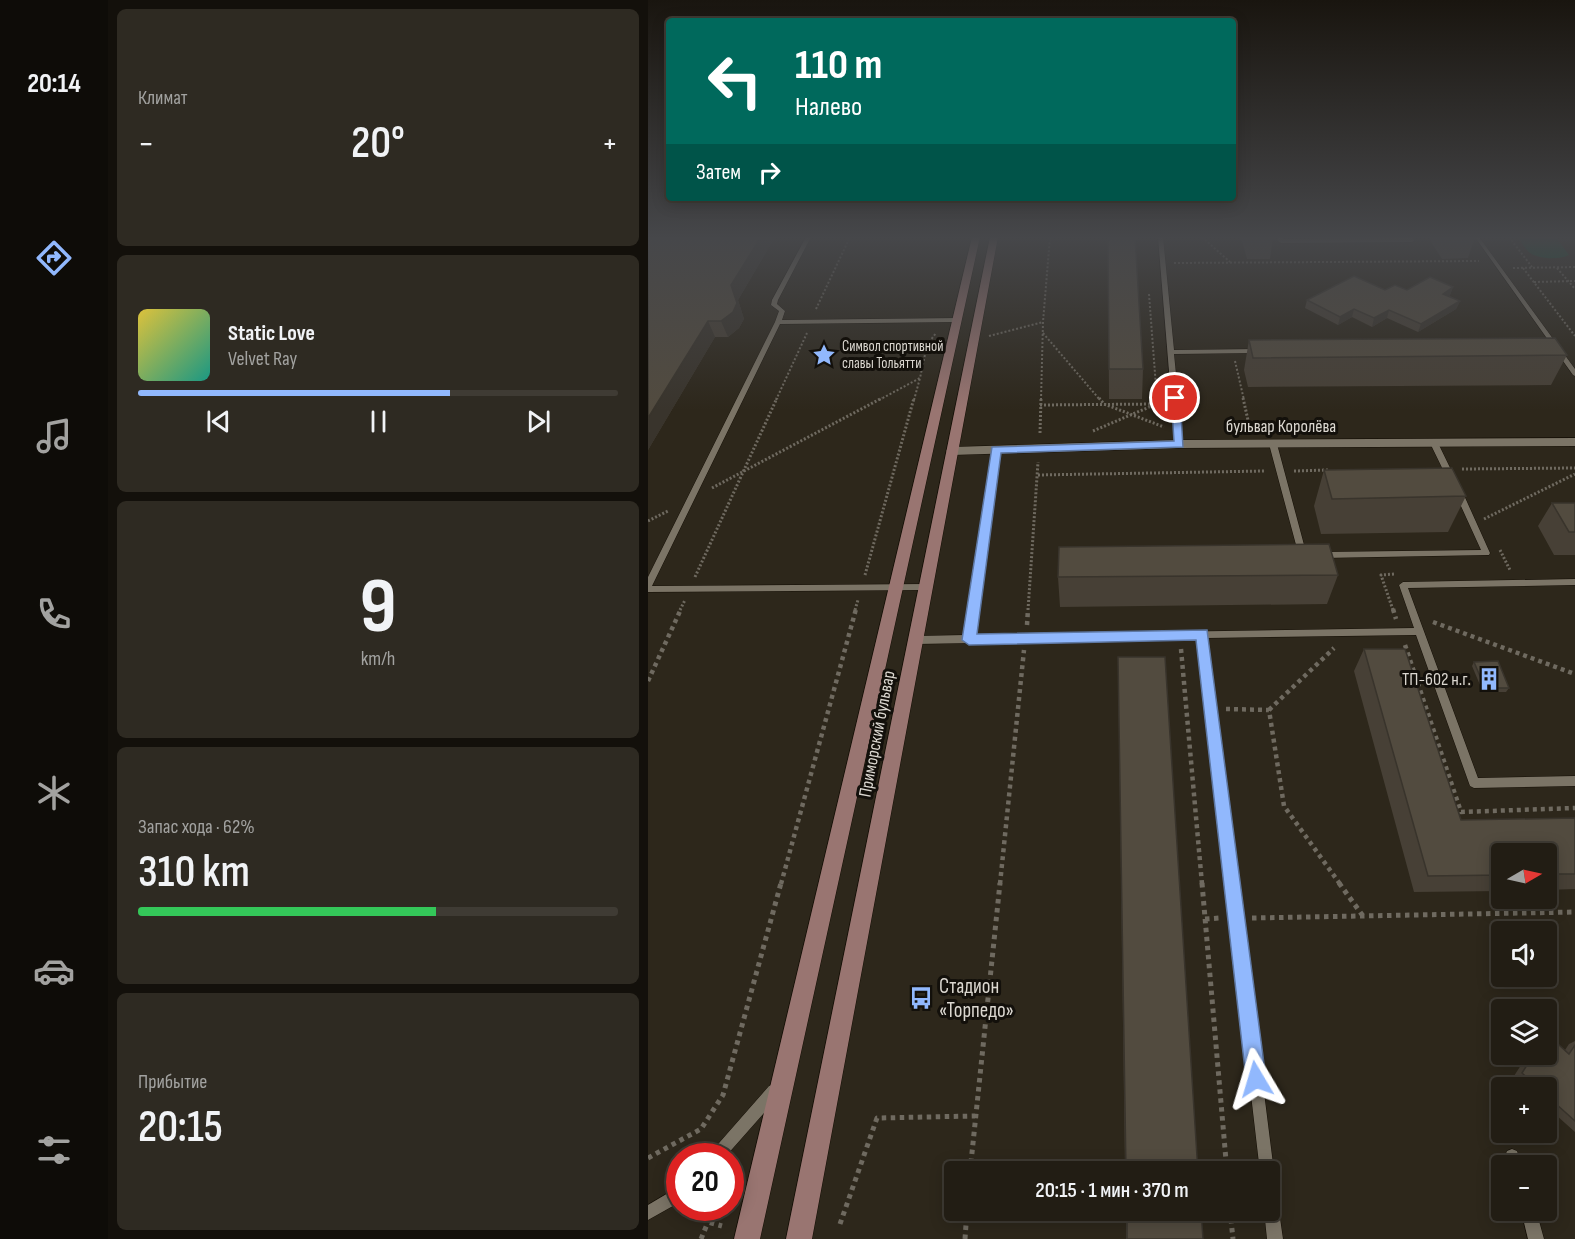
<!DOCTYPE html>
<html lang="ru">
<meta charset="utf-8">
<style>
:root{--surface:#221d14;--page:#2e2a22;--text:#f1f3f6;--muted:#a2a2a0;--line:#3f3b34;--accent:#91b8fd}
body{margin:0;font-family:"Sofia Sans Condensed",sans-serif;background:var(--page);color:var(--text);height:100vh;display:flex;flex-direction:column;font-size:22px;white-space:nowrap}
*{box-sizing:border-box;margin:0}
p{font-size:20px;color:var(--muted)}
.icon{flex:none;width:33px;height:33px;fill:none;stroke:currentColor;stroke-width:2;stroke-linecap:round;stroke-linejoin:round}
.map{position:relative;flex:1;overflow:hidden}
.panel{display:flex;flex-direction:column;gap:9px;padding:9px;background:#13100b;width:540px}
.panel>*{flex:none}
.hud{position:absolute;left:18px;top:18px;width:570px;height:183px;border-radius:6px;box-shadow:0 3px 15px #0003,0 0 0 2px var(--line);background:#00695c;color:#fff;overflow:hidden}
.needle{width:39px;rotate:81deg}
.fabs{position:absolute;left:843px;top:843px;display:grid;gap:12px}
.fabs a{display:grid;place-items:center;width:66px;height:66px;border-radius:6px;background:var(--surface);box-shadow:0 3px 15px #0003,0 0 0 2px var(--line);font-size:30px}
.speed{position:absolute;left:18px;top:1143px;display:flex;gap:12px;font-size:30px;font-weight:700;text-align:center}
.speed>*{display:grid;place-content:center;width:78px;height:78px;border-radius:50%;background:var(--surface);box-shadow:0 3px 15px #0003,0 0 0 2px var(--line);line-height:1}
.speed .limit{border:9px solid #d22;background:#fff;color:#111}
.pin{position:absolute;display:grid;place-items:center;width:51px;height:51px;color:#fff;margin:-26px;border:3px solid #fff;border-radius:50%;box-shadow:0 2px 6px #0007}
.me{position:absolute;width:66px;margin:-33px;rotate:353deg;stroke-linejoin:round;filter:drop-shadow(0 0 4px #0008)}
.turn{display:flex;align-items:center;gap:21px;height:126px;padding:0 30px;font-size:27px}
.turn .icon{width:78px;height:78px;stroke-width:2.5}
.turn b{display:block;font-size:42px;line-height:51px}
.then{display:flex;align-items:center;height:57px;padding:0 30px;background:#0003;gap:12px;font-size:22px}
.big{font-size:45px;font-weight:600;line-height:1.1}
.panel .widget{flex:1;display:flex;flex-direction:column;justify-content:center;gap:9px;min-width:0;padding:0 21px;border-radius:9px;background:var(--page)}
.panel .dial{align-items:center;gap:0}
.dial b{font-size:78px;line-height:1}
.song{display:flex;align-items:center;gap:18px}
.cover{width:72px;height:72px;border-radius:9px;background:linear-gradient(135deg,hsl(50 70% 55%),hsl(170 70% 35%))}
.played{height:6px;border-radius:3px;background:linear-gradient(90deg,var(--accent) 65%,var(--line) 65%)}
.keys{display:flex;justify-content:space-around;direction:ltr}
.heat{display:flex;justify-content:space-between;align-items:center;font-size:33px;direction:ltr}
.charge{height:9px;border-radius:4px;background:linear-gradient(90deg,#34c759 62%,var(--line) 0)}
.trip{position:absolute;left:296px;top:1161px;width:336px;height:60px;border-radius:6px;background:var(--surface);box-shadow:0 3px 15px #0003,0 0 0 2px var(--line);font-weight:600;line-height:60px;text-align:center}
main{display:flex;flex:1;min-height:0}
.tabs{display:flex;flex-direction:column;width:108px;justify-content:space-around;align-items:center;background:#0e0c08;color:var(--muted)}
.tabs .icon{width:42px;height:42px}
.tabs .active{color:var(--accent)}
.tabs b{font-size:27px;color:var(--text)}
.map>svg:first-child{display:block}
.green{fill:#005332}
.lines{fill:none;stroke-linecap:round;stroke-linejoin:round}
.service-casing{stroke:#150f06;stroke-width:1}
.minor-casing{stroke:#150f06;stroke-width:1}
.secondary-casing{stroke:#150f06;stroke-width:1}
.path-far3{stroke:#6f6a60;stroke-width:2;stroke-dasharray:2 2;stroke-linecap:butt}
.path-far2{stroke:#6f6a60;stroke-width:3;stroke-dasharray:2 2;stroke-linecap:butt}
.path-far1{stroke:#6f6a60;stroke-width:4.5;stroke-dasharray:4 4;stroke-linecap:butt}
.path{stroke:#6f6a60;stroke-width:5;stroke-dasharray:4.5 4.5;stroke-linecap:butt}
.service{fill:#7b7466;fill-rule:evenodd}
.minor{fill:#7b7466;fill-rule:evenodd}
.secondary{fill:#997571;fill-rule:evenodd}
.wall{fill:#474036}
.shaded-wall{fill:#39342c}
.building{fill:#524b3f;stroke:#39342c;stroke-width:1.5}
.route{fill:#91b8fd;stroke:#5e78a4;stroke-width:1.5}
.labels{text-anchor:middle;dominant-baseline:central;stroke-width:6;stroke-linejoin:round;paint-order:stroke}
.far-poi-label{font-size:15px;fill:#dbd7d0;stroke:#13100b;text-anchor:start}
.street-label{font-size:18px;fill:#dbd7d0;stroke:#13100b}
.poi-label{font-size:18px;fill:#dbd7d0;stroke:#13100b;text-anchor:end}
.near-poi-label{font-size:21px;fill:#dbd7d0;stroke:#13100b;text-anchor:start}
</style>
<main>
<nav class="tabs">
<b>20:14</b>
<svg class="icon active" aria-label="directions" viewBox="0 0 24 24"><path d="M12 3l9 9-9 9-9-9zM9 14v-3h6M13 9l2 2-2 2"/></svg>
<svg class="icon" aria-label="music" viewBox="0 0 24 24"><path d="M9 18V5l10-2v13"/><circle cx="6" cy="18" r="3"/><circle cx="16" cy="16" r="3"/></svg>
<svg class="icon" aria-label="phone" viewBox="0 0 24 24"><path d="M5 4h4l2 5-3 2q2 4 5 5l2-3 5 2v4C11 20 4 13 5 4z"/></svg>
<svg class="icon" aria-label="climate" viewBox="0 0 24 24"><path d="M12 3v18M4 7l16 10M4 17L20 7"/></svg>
<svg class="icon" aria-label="car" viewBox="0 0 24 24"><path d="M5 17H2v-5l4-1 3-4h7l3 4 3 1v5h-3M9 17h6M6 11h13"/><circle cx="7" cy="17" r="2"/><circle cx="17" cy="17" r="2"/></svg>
<svg class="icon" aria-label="filters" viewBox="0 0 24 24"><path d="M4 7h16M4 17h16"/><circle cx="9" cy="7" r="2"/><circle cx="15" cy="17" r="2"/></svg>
</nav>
<section class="panel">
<div class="widget"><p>Климат</p>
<div class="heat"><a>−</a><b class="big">20°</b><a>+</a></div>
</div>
<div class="widget">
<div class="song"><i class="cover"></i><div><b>Static Love</b><p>Velvet Ray</p></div></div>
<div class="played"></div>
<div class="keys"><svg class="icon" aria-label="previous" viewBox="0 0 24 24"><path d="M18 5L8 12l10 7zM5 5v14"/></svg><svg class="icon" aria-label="pause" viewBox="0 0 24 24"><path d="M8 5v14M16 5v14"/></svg><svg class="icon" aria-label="next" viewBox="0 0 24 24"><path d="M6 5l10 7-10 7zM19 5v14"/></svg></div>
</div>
<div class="widget dial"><b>9</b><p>km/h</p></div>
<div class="widget"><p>Запас хода · 62%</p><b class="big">310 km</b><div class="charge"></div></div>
<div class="widget"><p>Прибытие</p><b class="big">20:15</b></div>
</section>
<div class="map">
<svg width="927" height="1239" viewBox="0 0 927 1239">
<rect width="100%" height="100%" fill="#2d271b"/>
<!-- green -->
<path class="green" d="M870,237H908L921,255C911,260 891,259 882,253C877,249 873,241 870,237Z"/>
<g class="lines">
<!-- service casing -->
<g class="service-casing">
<path id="service" d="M158,237H163L130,300L129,304L137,311L134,320L310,318L313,320L310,322L132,324L4,586L278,584L282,587L278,590L0,592V577L127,322L131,311L123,305L124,300Z
M510,237H515L526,350L609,349L612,351L609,353L526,354L535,444L531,446L527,444Z
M629,237H634L635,239L760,238V237H764L767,240L764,242L633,243L630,241Z
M827,237H831L927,369V376L925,375Z
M783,441H786L790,443L807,478L806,480H800L799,478L782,443Z
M622,442H628L629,444L659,556L655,559L651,556L621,444Z
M345,448H348L352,450L326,635L766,628L751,585L755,582L927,579V585L760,588L830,778L927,776V786L826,788L822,786L768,635L559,638L626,1172L624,1177L621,1178V1172H612L550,639L268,644L265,643L263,640L265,637L268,636L317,635Z
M811,490L815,493L842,553L841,555L674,558L670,555L674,552L833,550L807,493Z
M126,1084L131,1086L133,1091L131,1096L78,1156H62L64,1151L121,1086Z
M864,1149L869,1151L874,1166H860L857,1156L859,1151Z
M621,1183L626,1185L628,1190L635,1239H619L616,1210H621Z
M32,1186V1202L0,1220V1205Z
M873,1210H888L896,1239H880Z"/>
</g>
<!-- minor casing -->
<g class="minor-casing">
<path id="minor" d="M927,438V446L531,448L304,455L298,451L304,447L531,440Z"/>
</g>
<!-- secondary casing -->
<g class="secondary-casing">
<path id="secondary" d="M324,237H332L112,1239H86Z
M342,237H350L164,1239H138Z"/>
</g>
<!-- path-far3 -->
<path class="path-far3" d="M554,237L582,262
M861,237L884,267
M526,263L831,261
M865,268L927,267
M875,268L927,336
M909,268L927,289
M886,282L927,281
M501,294L509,400
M168,309L202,237
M395,333L452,400
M341,336L395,322
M587,361L596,400
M128,400L159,333
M231,400L272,378L279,345L288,333
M266,400L272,378
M393,400L395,322L402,237"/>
<!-- path-far2 -->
<path class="path-far2" d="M451,398L456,404L516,427
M595,398L602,429
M392,405L509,404V398
M445,431L506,405
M392,433L393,398
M814,469L927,468
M646,471L680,470
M390,475L617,471
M64,488L234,398
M836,519L927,474
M0,521L20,511
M852,550L862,570
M217,575L266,398
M47,577L129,398
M32,610L37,600
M207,610L210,600
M380,610L390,462
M745,610L733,575L747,574"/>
<!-- path-far1 -->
<path class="path-far1" d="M745,609L748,619
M785,622L927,674
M379,625L380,609
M757,645L813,812L927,808
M533,649L554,884
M0,681L33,609
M578,709L621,710L636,806L692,884
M621,710L686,648
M133,884L208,609
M352,884L376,650"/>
<!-- path -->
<path class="path" d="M554,883L579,1172
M691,883L715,916
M604,918L927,912
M557,919L572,918
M0,1158L53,1129L75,1095L133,883
M322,1172L352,883
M52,1208L60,1222L74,1226
M582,1210L585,1239
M192,1224L229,1118L327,1116
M53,1239L60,1222
M317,1239L319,1210"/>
<!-- service -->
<use href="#service" class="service"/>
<!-- minor -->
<use href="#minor" class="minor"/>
<!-- secondary -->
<use href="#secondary" class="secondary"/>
</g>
<!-- wall -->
<path class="wall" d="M0,237H127L90,300L96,319L91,328L80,337H67L0,450Z
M460,237L495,369L494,399H461Z
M593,237H625L622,259H599Z
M780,237H827L820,258L794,259Z
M805,287L802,295L801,296L812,301L808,309L770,332L739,318L724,327L704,317L690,325L657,308L659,300L737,290H759Z
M601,340L919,355L903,385L600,387L596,370Z
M676,470L818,496L800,532L673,534L666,506Z
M904,503H927V555H906L890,526Z
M690,575L679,604L412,607L410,577Z
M716,649L813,820L927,818V889L898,890V854H854V891L766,892L706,671Z
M470,657L550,1172H477Z
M826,662L861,688L858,692H835L824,666Z
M927,1041V1132L898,1106V1088H879L866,1076L880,1054H898L917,1050L921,1044Z
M478,1210H553L555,1239H478Z"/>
<!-- shaded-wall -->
<path class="shaded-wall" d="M113,237H127L90,300L96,319L91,328L80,337L73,321L83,285Z
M805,287L802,295L792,302L795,294Z
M812,301L808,309L770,332L773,324Z
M706,309L704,317L690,325L692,317Z
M741,310L739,318L724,327L726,318Z
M60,321L67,337L0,450V418Z"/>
<!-- building -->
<path class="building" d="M0,237H113L83,285L89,303L85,312L73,321H60L0,418Z
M460,237H487L495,369H461Z
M601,237H625V238H602Z
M706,276L737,290L747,285L759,290L782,277L805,287L795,294L812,301L773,324L741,310L726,318L706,309L692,317L659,300Z
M907,338L919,355L605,358L601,340Z
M804,468L818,496L684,499L676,470Z
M904,503H927V532H921Z
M681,544L690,575L410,577L411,547Z
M716,649H757L813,820L927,818V874H898V854H854V875L780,876Z
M470,657H517L550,1172H478Z
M850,661L861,688H837L826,662Z
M899,1034L921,1054L927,1045V1121L898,1095V1088H890L874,1073L886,1054H898Z
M479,1210H553L555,1239H479Z"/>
<!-- sky -->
<linearGradient id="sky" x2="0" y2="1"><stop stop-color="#19150f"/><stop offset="0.58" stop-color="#46474a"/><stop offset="1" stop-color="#46474a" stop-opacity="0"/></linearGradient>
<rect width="927" height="410" fill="url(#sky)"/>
<!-- route -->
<path class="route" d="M523,395L532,398L535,447L353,453L329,634L559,630L618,1079L615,1087L608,1090L601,1087L598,1079L548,640L321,645L314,640L344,447L526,441Z"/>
<!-- icons -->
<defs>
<g id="sight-bare" transform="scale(1.8)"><path d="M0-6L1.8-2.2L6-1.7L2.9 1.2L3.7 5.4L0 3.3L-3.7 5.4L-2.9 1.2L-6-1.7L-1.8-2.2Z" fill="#91b8fd" stroke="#13100b" stroke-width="2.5" paint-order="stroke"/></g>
<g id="building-bare" transform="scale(1.8)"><path d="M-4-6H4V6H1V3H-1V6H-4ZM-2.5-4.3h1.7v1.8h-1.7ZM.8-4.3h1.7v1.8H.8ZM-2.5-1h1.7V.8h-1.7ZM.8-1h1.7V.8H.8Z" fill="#91b8fd" stroke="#13100b" stroke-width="2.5" paint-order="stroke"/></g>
<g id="bus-bare" transform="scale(1.8)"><path d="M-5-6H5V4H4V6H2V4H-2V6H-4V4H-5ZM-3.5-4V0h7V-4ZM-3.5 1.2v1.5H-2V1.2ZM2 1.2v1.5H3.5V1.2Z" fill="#91b8fd" stroke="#13100b" stroke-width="2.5" paint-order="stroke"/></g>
</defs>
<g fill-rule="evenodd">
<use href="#sight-bare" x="176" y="355"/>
<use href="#building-bare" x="841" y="679"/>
<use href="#bus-bare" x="273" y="998"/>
</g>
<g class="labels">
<!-- far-poi labels -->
<g class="far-poi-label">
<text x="194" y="346">Символ спортивной<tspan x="194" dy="17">славы Тольятти</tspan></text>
</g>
<!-- street labels -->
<g class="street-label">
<text x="633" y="426">бульвар Королёва</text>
<text transform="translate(229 734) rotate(-79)">Приморский бульвар</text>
</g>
<!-- poi labels -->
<g class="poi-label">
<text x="823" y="679">ТП-602 н.г.</text>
</g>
<!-- near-poi labels -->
<g class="near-poi-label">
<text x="291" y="986">Стадион<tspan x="291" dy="24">«Торпедо»</tspan></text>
</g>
</g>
</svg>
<div class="fabs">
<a><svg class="needle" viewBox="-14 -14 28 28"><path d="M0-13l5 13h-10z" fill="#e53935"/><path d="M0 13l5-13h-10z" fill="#a2a2a0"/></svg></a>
<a><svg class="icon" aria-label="sound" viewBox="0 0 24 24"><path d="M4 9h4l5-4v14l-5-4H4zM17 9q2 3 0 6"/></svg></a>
<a><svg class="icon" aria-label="layers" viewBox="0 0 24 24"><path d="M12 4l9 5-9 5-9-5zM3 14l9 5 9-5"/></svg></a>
<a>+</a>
<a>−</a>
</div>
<div class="speed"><div class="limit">20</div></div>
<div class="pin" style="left:527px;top:398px;background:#d93025"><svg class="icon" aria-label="arrive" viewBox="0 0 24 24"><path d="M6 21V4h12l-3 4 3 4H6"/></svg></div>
<svg class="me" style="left:608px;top:1079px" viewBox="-20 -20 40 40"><path d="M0-17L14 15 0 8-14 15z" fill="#91b8fd" stroke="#fff" stroke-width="4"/></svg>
<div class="trip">20:15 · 1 мин · 370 m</div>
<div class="hud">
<div class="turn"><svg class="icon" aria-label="left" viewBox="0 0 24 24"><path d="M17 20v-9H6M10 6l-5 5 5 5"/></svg><div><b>110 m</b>Налево</div></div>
<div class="then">Затем<svg class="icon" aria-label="right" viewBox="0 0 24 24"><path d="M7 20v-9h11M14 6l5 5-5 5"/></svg></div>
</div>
</div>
</main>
